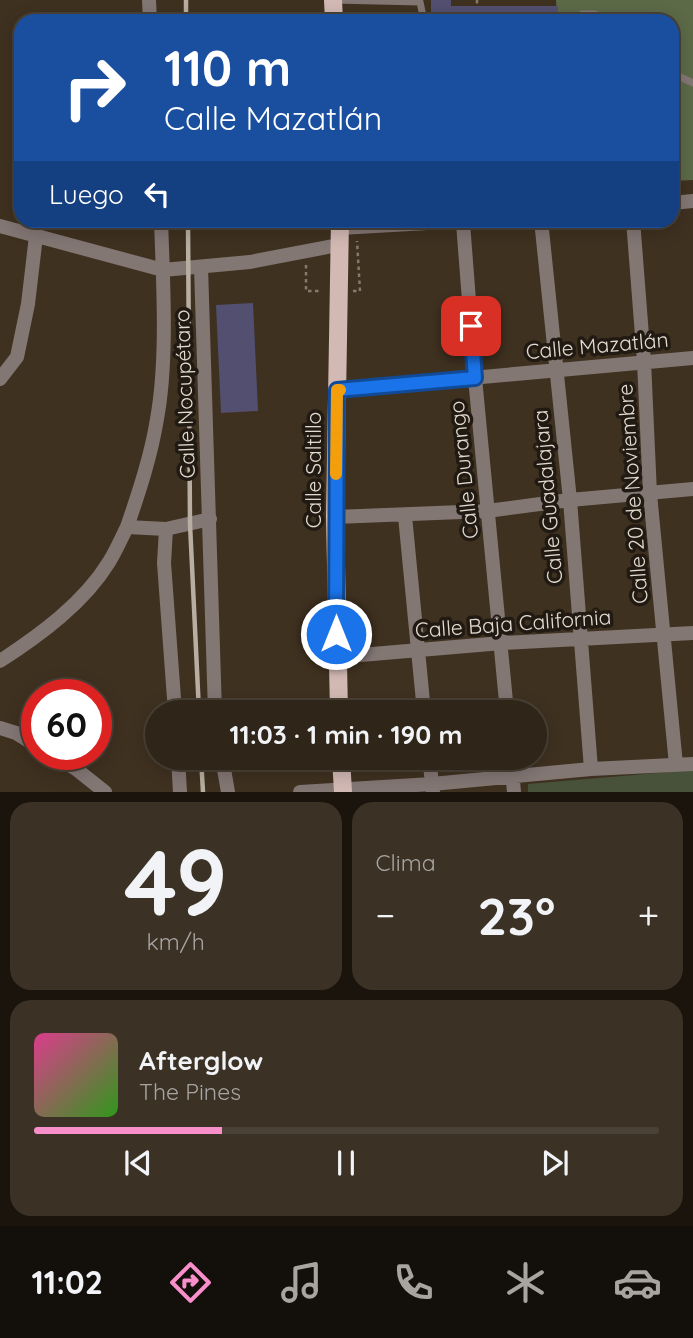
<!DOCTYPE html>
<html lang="es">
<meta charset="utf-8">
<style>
:root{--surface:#2f2518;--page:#3b3125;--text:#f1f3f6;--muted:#a7a5a2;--line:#4a4237;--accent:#f98fca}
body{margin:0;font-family:Quicksand,sans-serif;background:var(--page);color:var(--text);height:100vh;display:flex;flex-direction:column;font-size:26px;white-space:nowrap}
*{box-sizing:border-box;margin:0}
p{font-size:23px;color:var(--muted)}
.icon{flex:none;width:38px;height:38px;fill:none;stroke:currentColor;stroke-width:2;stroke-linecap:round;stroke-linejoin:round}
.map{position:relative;height:792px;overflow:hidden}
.sheet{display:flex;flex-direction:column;gap:10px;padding:10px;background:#1a140d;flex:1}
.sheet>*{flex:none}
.top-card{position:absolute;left:14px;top:14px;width:665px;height:214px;border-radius:21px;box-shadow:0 4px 18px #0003,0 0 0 2px var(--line);background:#1a4fa0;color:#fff;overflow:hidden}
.speed{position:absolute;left:21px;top:679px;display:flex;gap:14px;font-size:35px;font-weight:700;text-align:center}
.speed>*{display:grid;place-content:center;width:91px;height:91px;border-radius:50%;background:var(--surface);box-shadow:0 4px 18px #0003,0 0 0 2px var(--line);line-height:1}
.speed .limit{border:10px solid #d22;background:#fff;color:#111}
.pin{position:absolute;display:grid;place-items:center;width:60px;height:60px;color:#fff;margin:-30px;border-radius:14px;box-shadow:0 4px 10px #0006}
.me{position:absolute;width:77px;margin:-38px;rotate:0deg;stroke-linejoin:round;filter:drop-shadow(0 0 5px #0008)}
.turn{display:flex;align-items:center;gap:24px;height:147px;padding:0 35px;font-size:32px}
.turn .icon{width:91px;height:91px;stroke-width:2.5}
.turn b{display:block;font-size:49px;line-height:60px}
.then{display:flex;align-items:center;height:66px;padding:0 35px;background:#0003;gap:14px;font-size:26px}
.big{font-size:52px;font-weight:800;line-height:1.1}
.sheet .card{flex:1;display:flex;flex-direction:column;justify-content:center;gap:10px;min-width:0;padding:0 24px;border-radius:21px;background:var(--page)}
.sheet .dial{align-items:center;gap:0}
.dial b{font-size:91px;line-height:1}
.song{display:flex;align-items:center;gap:21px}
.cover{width:84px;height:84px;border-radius:10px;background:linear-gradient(135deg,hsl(330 70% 55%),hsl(110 70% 35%))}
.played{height:7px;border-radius:4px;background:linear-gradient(90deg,var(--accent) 30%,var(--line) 30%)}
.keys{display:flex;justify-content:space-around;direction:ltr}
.heat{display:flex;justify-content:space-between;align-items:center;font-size:38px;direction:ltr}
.sheet .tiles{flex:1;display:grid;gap:10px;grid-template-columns:1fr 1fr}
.card:last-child{grid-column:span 2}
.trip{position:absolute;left:145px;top:700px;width:402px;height:70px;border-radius:35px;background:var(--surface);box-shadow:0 4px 18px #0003,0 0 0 2px var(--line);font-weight:800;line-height:70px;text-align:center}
.tab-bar{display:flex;height:112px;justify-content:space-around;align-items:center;background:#130f0a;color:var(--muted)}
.tab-bar .icon{width:49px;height:49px}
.tab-bar .current{color:var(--accent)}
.tab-bar b{font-size:32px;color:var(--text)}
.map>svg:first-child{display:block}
.green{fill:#48523a}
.forest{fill:#5c6a48}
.building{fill:#524f71}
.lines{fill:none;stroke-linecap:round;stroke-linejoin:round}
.path{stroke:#867a6b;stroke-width:2.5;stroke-dasharray:3.5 3.5;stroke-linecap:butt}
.lane{stroke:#837774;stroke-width:7}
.street{stroke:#837774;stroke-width:14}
.primary{stroke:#d2b9b4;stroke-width:18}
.rail{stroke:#b8aea1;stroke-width:4.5}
.route-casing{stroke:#114b97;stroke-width:18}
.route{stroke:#1a73e8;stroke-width:12}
.slow{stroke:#f59e0b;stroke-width:12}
.labels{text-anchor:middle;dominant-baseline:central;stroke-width:7;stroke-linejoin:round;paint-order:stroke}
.street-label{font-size:21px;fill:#e4dbd0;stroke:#211a13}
</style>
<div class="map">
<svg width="693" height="792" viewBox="0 0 693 792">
<rect width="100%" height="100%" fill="#3f3120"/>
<!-- green -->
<path class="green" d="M693,770V792H528V784Z"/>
<!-- forest -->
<path class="forest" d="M556,0H693V180L672,181V21H557Z"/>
<!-- building -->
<path class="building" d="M431,0H451V6H558L557,21H431Z
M253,303L258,411L221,413L216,305Z"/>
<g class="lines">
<!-- path -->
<path class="path" d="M477,0V7
M306,265V291H322
M353,291H360L357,241"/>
<!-- lane -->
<path class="lane" d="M333,0L420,2L424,21
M576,21L582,14H595L606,21
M672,73L693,83"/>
<!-- street -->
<path class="street" d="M149,0L150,21
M672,203L693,201
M541,220L570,500L591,769
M633,220L644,361L650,494L676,765
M463,223L475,378L507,712
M0,226L163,270L250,262L338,245
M340,228L480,220
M201,267L215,712
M0,379L17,357L28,304L36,236
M337,390L693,358
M405,516L424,712
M335,517L487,511L570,500L693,489
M127,527C139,492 151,456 157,419C168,358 163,282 161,220
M166,529L164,563L175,712
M337,657L502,643L693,633
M0,661C40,635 84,603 109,562C116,551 121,539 127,527L166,529L210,519
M0,728L16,733L37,746
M51,754L76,769L105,792
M178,758L180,792
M222,758L228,792
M429,758L433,791
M511,758L514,792
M300,792L432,784L591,769L693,764"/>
<!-- primary -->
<path class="primary" d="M333,0L334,21
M339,712L335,517L340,220
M341,758L343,792"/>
<!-- rail -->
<path class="rail" d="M186,0V21
M188,220L190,524L199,712
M201,758L203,792"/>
</g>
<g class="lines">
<!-- route casing -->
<g class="route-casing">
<path id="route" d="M336,634L337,390L475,378L471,326"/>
</g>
<!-- route -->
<use href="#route" class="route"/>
<!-- slow -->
<path class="slow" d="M336,474L337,390H340"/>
</g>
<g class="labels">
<!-- street labels -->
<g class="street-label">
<text transform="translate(597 345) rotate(-5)">Calle Mazatlán</text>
<text transform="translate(184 394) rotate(-92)">Calle Nocupétaro</text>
<text transform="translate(313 470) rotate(-90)">Calle Saltillo</text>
<text transform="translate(463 470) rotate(-96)">Calle Durango</text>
<text transform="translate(632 494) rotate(-94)">Calle 20 de Noviembre</text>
<text transform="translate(547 497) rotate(-95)">Calle Guadalajara</text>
<text transform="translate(513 623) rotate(-4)">Calle Baja California</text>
</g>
</g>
</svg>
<div class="speed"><div class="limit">60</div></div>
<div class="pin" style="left:471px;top:326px;background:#d93025"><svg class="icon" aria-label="arrive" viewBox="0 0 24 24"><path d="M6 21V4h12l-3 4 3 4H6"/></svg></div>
<svg class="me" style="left:336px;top:634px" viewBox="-20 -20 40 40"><circle r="17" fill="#1a73e8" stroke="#fff" stroke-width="3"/><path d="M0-11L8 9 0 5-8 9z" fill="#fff"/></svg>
<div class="trip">11:03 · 1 min · 190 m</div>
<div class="top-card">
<div class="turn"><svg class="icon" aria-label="right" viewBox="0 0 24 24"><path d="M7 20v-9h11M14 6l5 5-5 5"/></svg><div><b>110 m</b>Calle Mazatlán</div></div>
<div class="then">Luego<svg class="icon" aria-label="left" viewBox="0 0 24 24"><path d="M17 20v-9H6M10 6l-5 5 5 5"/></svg></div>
</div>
</div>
<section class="sheet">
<div class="tiles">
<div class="card dial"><b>49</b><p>km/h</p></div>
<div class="card"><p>Clima</p>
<div class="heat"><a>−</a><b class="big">23°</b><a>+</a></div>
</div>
<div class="card">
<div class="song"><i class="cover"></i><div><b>Afterglow</b><p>The Pines</p></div></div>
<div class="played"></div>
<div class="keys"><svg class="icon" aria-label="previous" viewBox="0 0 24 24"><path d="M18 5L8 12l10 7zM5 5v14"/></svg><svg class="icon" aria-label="pause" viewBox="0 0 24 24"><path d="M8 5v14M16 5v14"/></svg><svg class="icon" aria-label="next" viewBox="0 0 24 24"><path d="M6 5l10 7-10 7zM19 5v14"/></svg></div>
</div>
</div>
</section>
<nav class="tab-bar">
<b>11:02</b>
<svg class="icon current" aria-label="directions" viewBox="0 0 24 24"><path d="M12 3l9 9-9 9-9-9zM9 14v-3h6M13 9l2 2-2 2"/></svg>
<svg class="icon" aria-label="music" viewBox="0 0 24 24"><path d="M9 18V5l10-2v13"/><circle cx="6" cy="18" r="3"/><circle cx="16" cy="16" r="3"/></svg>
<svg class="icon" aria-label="phone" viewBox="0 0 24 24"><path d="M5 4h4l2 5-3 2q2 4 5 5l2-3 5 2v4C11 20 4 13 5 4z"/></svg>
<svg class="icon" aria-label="climate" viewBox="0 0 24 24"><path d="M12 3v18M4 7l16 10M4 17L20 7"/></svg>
<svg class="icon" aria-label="car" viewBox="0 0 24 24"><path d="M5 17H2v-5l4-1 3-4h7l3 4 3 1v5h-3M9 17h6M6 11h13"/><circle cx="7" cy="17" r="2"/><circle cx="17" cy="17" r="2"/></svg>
</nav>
